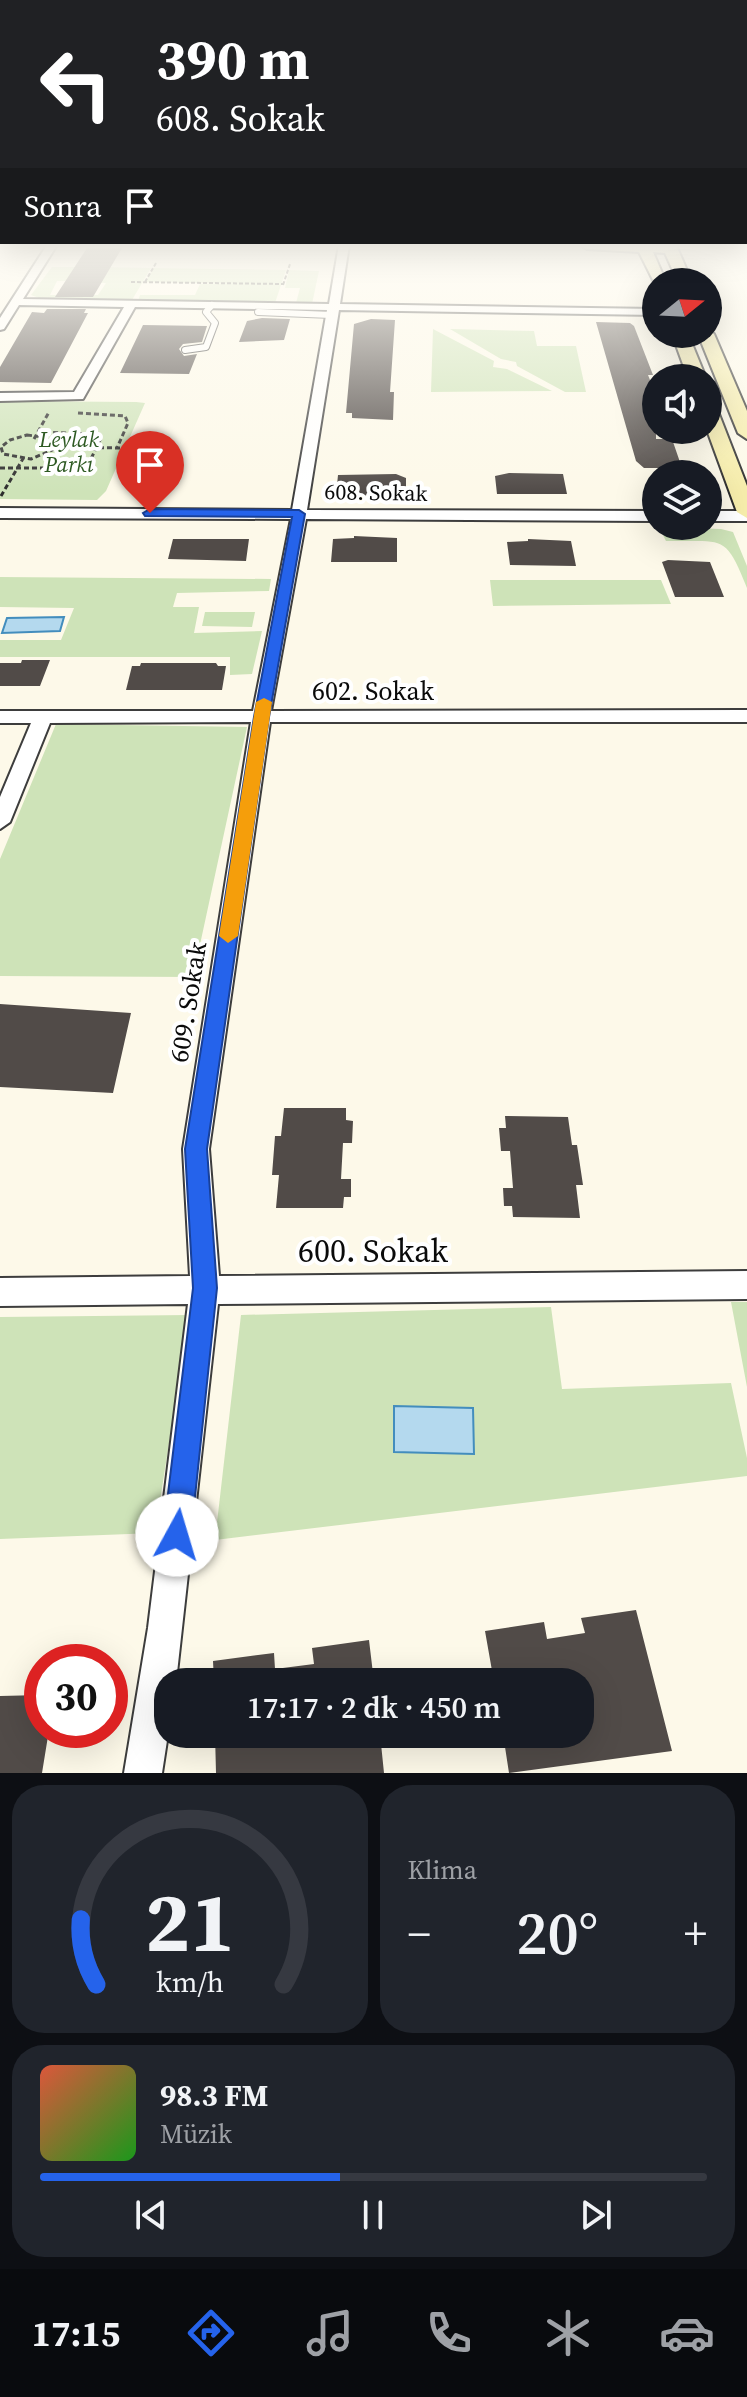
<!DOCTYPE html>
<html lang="tr">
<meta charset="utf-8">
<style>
:root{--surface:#171b24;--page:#20242c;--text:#f1f3f6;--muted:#9ea1a6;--line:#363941;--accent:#2563eb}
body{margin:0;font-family:"Source Serif 4",serif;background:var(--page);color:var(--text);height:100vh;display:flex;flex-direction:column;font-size:30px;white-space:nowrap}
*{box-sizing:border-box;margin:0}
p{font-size:26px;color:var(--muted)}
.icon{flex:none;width:44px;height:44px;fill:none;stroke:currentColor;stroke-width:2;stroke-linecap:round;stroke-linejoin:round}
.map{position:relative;height:1773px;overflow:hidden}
.drawer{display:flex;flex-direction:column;gap:12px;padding:12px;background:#0d0f14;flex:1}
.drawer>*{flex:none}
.hud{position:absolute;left:0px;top:0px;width:748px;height:244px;box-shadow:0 8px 32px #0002;background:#202124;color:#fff;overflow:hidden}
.needle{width:52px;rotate:72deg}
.tools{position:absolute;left:642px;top:268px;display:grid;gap:16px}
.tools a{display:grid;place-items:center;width:80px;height:80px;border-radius:50%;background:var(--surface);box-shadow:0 8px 32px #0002;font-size:40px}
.speed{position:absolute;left:24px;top:1644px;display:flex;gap:16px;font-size:40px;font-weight:700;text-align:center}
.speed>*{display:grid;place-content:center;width:104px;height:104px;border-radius:50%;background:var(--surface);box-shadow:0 8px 32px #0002;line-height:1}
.speed .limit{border:12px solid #d22;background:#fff;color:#111}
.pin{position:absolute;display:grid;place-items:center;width:68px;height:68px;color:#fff;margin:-82px -34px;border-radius:50% 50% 50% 0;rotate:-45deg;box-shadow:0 0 8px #0007}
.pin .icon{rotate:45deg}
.me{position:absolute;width:88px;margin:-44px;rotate:6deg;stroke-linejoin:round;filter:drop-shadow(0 0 6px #0008)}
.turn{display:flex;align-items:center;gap:28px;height:168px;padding:0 24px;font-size:36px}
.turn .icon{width:104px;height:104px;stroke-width:2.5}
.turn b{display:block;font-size:56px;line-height:68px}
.then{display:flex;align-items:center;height:76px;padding:0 24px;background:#0003;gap:16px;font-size:30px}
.big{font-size:60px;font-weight:600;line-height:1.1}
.drawer .widget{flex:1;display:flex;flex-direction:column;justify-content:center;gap:12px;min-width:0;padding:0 28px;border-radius:32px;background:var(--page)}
.drawer .dial{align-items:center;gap:0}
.dial svg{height:208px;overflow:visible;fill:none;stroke:var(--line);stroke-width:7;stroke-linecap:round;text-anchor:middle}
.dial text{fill:var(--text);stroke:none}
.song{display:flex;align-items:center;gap:24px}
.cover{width:96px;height:96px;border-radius:12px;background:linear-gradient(135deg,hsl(10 70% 55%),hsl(120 70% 35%))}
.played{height:8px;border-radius:4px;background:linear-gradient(90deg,var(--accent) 45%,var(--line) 45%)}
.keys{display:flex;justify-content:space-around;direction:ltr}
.heat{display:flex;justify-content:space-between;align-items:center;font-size:44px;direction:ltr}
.drawer .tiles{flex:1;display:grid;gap:12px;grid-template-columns:1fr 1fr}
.widget:last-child{grid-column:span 2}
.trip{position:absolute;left:154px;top:1668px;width:440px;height:80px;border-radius:32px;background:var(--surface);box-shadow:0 8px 32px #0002;font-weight:600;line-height:80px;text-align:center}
.menu{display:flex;height:128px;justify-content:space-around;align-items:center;background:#090b0e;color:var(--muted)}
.menu .icon{width:56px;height:56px}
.menu .selected{color:var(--accent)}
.menu b{font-size:36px;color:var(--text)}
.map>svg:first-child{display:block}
.green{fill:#cee3b8}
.water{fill:#b4d9ee;stroke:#438dbd;stroke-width:2}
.building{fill:#514b48}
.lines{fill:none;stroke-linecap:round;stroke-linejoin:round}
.lane-casing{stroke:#3d3d3d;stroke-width:8}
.street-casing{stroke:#3d3d3d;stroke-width:4}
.secondary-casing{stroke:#2c2c2c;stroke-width:4}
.path-far1{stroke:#2c2c2c;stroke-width:2;stroke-dasharray:4 2;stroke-linecap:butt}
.path{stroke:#2c2c2c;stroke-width:3;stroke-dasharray:5 3;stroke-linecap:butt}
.lane{stroke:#fff;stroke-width:6}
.street{fill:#fff;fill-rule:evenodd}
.secondary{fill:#f6edab;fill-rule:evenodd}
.route{fill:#2563eb;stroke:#184099;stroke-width:2}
.slow{fill:#f59e0b}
.labels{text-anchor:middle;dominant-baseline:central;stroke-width:8;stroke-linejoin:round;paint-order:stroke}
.far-park-label{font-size:22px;font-style:italic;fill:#2e5a23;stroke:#fff}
.far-street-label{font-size:22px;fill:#0a0a0a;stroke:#fff}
.street-label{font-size:26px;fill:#0a0a0a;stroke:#fff}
.near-street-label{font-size:32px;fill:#0a0a0a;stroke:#fff}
</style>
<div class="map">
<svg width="747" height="1773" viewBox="0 0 747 1773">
<rect width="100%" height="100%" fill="#fdf9e9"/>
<!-- green -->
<path class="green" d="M52,267H83L73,281H57L50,295H98L106,283L92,282V267L151,268L132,300L42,299L31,295Z
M154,268L286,270L275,303L138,301L140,295H195L200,284H242L145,282Z
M289,270L319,271L312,304L296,303L300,288H285Z
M433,329L494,361L493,367L507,369L552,391L431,392Z
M450,329L534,331L537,346H576L586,392H565L517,366L516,362L501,359Z
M0,401L136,402L145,403L106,491L97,500L0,499Z
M659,527L721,529L733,532L747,566V588C725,532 723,542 666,541Z
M0,577L271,579L269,591L177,593L173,607H199L194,633L262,631L252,674L230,675V657H0V640H61L74,608L0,607Z
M490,580H661L671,604L493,606Z
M205,612H255L252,627L202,626Z
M56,724L247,727L193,977L0,976V859Z
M731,1302H747V1387Z
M551,1307L562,1389L731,1383L747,1458V1476L215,1540L241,1315Z
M189,1315L155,1533L0,1539V1317Z"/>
<!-- water -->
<path class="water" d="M64,617L60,631L2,633L7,618Z
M394,1406L473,1408L474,1454L394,1452Z"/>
<!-- building -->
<path class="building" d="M87,248H122L93,297H55Z
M47,309H86L84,313H88L51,383L0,382V367L32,312L44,313Z
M262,318L290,319L284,340L239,342L247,321Z
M371,319L395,320L390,392H394L393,420L352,418V413H346L354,324Z
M596,322L630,323L634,326L653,375H648L656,395V439H672L682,468H644L636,461Z
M143,325L207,326L202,342L183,344L179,349L184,356L197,354L189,374L120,373Z
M509,473L563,474L567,494H497L495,476Z
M396,474L406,478V496L336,495L338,475Z
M354,536L397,538V562H331L333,539L354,538Z
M173,539H249L246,561L168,559Z
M528,539L571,541L576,566L510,565L507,542L528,541Z
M668,560L710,562L724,597H675L662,562Z
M22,660H50L40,686H0V663H21Z
M141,663H216L218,666H226L222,690H126L132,666H140Z
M0,1004L131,1013L113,1093L0,1087Z
M284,1108H346V1120L353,1121L352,1143H343L341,1179H351V1197H344L343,1208H276L279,1175H272L275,1136H281Z
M505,1116L568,1117L572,1145H577L583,1185H576L580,1218L513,1217L512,1206H504L503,1188H513L510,1151H501L499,1128H506Z
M636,1610L672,1751L509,1773L503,1734H580V1682H494L485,1631L544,1622L547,1639L585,1633L581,1618Z
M369,1640L374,1682H214L213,1661L274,1653L275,1669L314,1664L312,1648Z
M42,1695V1730H49L42,1773H0V1696Z
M215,1734H380L384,1773H216Z"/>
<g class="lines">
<!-- lane casing -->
<g class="lane-casing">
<path id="lane" d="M258,312L331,315
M185,350L206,347L215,323L206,312L212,305"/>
</g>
<!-- street casing -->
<g class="street-casing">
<path id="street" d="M47,245H57L23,299L329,304L339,245H349L340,304L656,309V315L339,310L307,510L656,511V521L306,519L271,711L747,710V722H270L209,1149L219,1276L747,1271V1299L218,1304L176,1682H168V1734L162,1773H124L148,1628L188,1304L0,1306V1278L190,1276L183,1149L251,722L50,723L10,822L0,829V797L31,723H0V711H253L291,519L0,518V508L292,510L327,310L135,307L83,399L0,401V393L74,392L124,307L19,305L4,329L0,330V318Z
M708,511H747V521H708Z"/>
</g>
<!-- secondary casing -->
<g class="secondary-casing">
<path id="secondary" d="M580,245H676L692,282H678L665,253L653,252L666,282H656V286L639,252L587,249Z
M708,330L714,334L747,411V439L738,433L698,334H708Z
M672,334H688L706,378H688Z
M708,404L717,409L747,486V518L737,512L707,430Z"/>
</g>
<!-- path-far1 -->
<path class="path-far1" d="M131,282L283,284
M145,282L156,263
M283,285L290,264"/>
<!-- path -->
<path class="path" d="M78,413L125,416L128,423L117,448
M27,435L51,438L58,444L57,448L31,459L3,454L1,447L10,440Z
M34,439L49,412
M51,447L121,448
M0,468H75L88,465L100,440L92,434L38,432
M1,496L24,457"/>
<!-- lane -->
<use href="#lane" class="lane"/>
<!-- street -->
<use href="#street" class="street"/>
<!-- secondary -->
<use href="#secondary" class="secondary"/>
</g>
<!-- sky -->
<linearGradient id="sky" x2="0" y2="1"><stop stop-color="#93c3ea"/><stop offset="0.5" stop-color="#fefcf5"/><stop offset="1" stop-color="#fefcf5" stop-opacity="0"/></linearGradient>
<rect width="747" height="493" fill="url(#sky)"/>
<!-- route -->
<path class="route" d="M150,509L299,510L305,514L269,717L207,1149L217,1288L191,1535L187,1545L177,1549L167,1545L163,1535L193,1288L185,1149L254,717L292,517L145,516L143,513Z"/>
<!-- slow -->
<path class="slow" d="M264,698L272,702L238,936L228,943L219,936L256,702Z"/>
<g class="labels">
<!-- far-park labels -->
<g class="far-park-label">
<text x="69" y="439">Leylak<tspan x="69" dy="25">Parkı</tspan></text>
</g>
<!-- far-street labels -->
<g class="far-street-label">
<text transform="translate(376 492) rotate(1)">608. Sokak</text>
</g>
<!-- street labels -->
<g class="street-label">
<text x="373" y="691">602. Sokak</text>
<text transform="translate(188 1002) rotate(-81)">609. Sokak</text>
</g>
<!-- near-street labels -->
<g class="near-street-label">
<text x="373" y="1251">600. Sokak</text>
</g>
</g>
</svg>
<div class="tools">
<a><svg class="needle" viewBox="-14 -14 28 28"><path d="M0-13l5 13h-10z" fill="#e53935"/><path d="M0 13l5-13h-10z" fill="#9ea1a6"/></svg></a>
<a><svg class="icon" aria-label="sound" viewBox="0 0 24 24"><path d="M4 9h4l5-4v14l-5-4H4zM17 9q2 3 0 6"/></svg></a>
<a><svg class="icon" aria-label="layers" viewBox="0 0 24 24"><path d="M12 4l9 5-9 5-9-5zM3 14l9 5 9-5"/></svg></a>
</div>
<div class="speed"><div class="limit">30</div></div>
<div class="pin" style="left:150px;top:513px;background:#d93025"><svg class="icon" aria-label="arrive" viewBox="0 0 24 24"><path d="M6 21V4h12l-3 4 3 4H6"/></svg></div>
<svg class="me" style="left:177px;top:1535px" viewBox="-20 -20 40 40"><circle r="19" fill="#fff"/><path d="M0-13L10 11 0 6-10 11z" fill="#2563eb"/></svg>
<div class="trip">17:17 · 2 dk · 450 m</div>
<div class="hud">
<div class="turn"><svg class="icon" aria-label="left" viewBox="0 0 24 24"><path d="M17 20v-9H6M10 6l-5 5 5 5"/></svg><div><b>390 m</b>608. Sokak</div></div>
<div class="then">Sonra<svg class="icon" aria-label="arrive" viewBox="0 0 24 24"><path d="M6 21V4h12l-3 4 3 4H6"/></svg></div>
</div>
</div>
<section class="drawer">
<div class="tiles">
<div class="widget dial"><svg viewBox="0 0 100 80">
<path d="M14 69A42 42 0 1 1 86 69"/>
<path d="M14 69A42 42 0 0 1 8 44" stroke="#2563eb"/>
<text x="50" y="56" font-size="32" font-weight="700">21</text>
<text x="50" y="72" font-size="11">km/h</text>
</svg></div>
<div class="widget"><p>Klima</p>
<div class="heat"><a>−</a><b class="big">20°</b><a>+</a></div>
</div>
<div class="widget">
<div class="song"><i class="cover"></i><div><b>98.3 FM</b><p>Müzik</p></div></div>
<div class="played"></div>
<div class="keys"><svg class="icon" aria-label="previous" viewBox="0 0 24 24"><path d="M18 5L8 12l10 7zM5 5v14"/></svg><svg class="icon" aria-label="pause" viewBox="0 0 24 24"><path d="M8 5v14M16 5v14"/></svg><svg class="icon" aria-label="next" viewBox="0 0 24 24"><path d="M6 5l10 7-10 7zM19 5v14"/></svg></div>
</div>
</div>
</section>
<nav class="menu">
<b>17:15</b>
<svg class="icon selected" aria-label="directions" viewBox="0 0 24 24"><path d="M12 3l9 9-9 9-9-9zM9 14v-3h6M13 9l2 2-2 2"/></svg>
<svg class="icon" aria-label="music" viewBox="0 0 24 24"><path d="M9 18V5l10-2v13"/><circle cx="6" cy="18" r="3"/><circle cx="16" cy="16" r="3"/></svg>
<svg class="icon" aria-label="phone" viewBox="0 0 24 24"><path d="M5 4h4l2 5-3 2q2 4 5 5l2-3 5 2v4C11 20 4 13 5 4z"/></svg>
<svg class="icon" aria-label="climate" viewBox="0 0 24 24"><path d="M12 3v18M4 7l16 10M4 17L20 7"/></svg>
<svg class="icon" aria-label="car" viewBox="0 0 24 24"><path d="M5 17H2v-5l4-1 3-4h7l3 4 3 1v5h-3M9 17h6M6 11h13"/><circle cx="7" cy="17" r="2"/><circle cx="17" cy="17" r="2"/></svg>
</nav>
